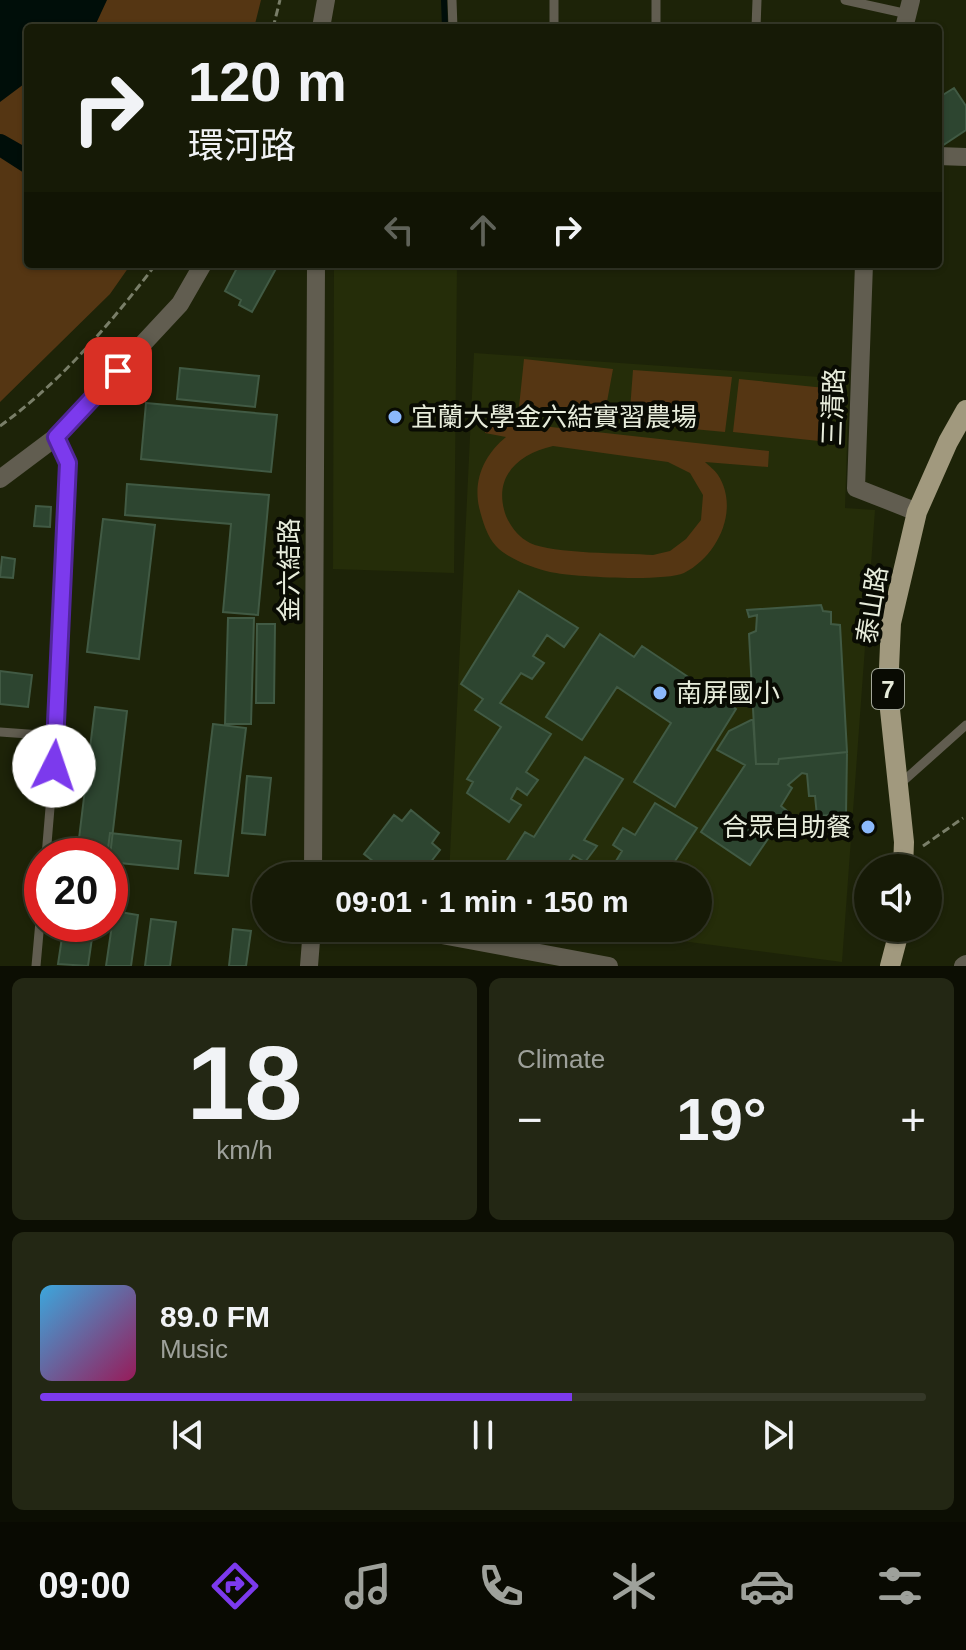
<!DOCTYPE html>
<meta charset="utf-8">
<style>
:root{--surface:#161a06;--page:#232714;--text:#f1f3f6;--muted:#9ea19b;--line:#353828;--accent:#7c3aed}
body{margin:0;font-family:Arial,"Noto Sans TC",sans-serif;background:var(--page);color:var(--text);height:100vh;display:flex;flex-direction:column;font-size:30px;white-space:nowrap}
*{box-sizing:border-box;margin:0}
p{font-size:26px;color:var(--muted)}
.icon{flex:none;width:44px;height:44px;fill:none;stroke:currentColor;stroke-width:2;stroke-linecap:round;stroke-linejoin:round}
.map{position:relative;height:966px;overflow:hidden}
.side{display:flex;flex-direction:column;gap:12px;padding:12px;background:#0c0e03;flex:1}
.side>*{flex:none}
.banner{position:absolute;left:24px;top:24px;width:918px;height:244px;border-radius:8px;box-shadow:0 2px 6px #0004,0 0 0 2px var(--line);background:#161a06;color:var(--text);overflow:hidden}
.tools{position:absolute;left:854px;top:854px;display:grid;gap:16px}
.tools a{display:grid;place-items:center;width:88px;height:88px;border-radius:50%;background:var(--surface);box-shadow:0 2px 6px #0004,0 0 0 2px var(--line);font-size:40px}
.speed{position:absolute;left:24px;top:838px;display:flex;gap:16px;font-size:40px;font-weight:700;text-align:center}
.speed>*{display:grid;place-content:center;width:104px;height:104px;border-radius:50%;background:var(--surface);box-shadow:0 2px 6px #0004,0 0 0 2px var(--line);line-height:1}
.speed .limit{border:12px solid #d22;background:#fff;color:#111}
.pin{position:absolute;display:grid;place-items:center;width:68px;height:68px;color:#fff;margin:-34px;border-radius:16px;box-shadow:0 4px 12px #0006}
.me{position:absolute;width:88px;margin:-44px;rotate:4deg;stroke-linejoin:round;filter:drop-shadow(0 0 6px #0008)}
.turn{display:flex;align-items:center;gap:28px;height:168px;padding:0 32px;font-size:36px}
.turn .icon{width:104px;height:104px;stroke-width:2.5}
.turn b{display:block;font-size:56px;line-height:68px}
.lanes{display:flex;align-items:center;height:76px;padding:0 32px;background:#0003;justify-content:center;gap:40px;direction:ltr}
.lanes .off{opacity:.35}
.big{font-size:60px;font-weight:800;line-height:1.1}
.side .tile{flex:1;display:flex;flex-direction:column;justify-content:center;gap:12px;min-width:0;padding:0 28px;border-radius:12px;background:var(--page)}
.side .dial{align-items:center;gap:0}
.dial b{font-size:104px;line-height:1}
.song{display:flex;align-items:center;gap:24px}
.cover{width:96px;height:96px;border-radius:12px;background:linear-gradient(135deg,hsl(200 70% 55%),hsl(330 70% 35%))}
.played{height:8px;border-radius:4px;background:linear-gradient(90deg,var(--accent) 60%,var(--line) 60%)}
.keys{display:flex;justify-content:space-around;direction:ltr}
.heat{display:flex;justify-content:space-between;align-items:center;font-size:44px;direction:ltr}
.side .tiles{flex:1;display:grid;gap:12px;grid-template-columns:1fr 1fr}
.tile:last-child{grid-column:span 2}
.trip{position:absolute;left:252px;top:862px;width:460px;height:80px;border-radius:40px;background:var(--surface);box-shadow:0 2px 6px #0004,0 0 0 2px var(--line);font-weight:800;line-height:80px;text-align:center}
.menu{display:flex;height:128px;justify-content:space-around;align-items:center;background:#090a02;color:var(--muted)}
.menu .icon{width:56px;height:56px}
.menu .selected{color:var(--accent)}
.menu b{font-size:36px;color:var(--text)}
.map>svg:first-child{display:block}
.built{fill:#252d09}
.green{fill:#553613;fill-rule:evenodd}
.water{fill:#000e09}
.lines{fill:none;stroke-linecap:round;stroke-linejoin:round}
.stream{stroke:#000e09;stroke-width:6}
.canal{stroke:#000e09;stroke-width:20}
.building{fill:#2d4530;stroke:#415a44;stroke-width:2}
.path{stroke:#797e68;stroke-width:3;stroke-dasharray:8 4;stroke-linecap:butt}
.lane{stroke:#615d50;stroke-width:9}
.street{stroke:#615d50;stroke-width:18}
.primary{stroke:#a1997e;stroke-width:20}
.route-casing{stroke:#51269a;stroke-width:20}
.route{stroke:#7c3aed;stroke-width:14}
.poi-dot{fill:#8bb9fc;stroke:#090b03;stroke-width:3}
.labels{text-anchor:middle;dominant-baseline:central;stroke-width:8;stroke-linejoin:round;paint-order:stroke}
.shield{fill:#090b03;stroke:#a4a89a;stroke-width:2}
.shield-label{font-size:24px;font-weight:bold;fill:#e7ecdb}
.street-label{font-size:26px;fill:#e7ecdb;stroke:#090b03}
.poi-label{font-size:26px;fill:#e7ecdb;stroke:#090b03;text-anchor:start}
</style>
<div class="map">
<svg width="966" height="966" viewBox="0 0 966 966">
<rect width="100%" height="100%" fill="#1d2308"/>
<!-- built -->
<path class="built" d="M334,264H457L454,573L333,569Z
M474,353L849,379L845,508L875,510L842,962L582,928H698V876H449Z"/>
<!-- green -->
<path class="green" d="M0,0H261L254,28H28V264H131L110,294L0,402Z
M524,359L613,369L604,418L519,407Z
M633,370L732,377L725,432L629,423Z
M739,379L825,388L819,441L733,432Z
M487,420L769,451L768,467L705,462C709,466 715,470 718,475C740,509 718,556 684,573C664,582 573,577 550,572C533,568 508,559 496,546C487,537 482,519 479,507C473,479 485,454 506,437L485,433ZM553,446L668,462L690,473L703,495L701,520L686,539L670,551L653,555C624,553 553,554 530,543C518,537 511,527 506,516C492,477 518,454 553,446Z"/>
<!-- water -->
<path class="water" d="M0,0H107L94,28H28V81L0,102Z"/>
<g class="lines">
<!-- stream -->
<path class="stream" d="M444,0L445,28
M0,154L28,172"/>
<!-- canal -->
<path class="canal" d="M0,144L28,160"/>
</g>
<!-- building -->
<path class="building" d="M954,88L966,106V130L942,146L938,141V98Z
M239,264L278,265L252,312L239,305L241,300L225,291Z
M180,368L259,376L255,407L177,399Z
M146,403L277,415L271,472L141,459Z
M127,484L269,495L258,615L223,612L231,524L125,515Z
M36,506L51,507L50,527L34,526Z
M103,519L155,525L139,659L87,652Z
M2,557L15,559L13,578L0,577Z
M519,591L578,628L564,647L547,635L533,656L544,663L532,679L521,673L500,703L551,734L526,772L538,780L527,795L517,788L511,799L521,805L509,822L467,793L473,782L467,779L501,727L475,710L483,699L461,684Z
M821,605L823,611L831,612V624L840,625L847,752L779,759L778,764H756L749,634L756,631L757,615L749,617L747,610Z
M228,618H254L251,724H225Z
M257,624H275L274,703H256Z
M600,634L634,657L642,646L736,709L675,807L634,782L671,723L617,687L582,740L546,717Z
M0,671L32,675L28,707L0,704Z
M95,707L127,711L110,856L77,855Z
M753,719L756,764H778L779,759L847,752L846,814L817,816L815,796H809L807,774L802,773L788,785L792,788L781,806L787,811L750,865L701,832L745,765L717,750L729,731Z
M213,724L246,728L228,876L195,873Z
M585,757L623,779L584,840L597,846L585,862L573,855L559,876L509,875L504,870L505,863L525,832L534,837Z
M247,776L271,778L265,835L242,833Z
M655,803L697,828L665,876H607L622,851L613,845L623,828L635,835Z
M411,810L439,833L432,843L440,850L420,876H392L364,854L394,815L402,821Z
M110,833L181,841L178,869L110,862V856H107Z
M114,911L138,915L131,966H106Z
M151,919L176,922L170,966H145Z
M64,924H94L88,966L58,964Z
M233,929L251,931L246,966H229Z"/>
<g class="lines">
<!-- path -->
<path class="path" d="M273,28L280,0
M0,426C61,382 111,323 156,264
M923,846L963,818"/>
<!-- lane -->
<path class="lane" d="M452,0L453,28
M845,0L908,14
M554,28V0
M656,28V0
M756,28L757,0
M0,732L56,736
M900,784L966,725
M46,856L56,736L68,463L56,437
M36,966L42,899"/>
<!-- street -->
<path class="street" d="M321,28L326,0
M904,28L911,0
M938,156L966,157
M864,264L856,488L917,512
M0,479L56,437L180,304L203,264
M313,876L316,264
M404,928L609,966
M309,966L312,928
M963,966L966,964"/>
<!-- primary -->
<path class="primary" d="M903,868L904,842L888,691L891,623L917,512L948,442L966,410
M890,966L900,928"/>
</g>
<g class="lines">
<!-- route casing -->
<g class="route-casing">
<path id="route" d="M54,766L68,463L56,437L118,371"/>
</g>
<!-- route -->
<use href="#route" class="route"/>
</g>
<!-- markers -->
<g class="poi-dot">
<circle cx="395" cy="417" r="8"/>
<circle cx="660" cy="693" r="8"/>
<circle cx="868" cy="827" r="8"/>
</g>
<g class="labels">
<!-- shield labels -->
<rect class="shield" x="872" y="669" width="32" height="40" rx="6"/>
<g class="shield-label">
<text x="888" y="689">7</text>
</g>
<!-- street labels -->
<g class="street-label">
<text transform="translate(833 407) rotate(-88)">三清路</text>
<text transform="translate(289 570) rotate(-90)">金六結路</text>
<text transform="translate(872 605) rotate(-81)">泰山路</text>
</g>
<!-- poi labels -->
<g class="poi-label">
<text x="411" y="417">宜蘭大學金六結實習農場</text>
<text x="676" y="693">南屏國小</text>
<text x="852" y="827" text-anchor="end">合眾自助餐</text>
</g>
</g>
</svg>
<div class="tools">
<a><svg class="icon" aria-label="sound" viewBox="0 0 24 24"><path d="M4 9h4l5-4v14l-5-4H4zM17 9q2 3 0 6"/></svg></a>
</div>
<div class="speed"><div class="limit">20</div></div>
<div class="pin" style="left:118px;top:371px;background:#d93025"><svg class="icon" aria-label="arrive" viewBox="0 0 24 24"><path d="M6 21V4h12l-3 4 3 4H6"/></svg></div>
<svg class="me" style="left:54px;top:766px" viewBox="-20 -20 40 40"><circle r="19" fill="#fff"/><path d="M0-13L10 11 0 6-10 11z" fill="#7c3aed"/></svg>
<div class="trip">09:01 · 1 min · 150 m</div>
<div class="banner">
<div class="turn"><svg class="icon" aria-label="right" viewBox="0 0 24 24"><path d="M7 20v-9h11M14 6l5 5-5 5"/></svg><div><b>120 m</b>環河路</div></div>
<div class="lanes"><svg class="icon off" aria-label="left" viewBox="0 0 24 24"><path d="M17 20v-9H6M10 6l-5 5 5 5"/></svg><svg class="icon off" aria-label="ahead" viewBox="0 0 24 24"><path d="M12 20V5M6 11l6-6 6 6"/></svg><svg class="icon" aria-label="right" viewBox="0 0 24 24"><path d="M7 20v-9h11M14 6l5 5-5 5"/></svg></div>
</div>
</div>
<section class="side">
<div class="tiles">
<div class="tile dial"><b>18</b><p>km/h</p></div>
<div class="tile"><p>Climate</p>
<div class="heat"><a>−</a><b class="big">19°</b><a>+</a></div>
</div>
<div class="tile">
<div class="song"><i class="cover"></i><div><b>89.0 FM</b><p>Music</p></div></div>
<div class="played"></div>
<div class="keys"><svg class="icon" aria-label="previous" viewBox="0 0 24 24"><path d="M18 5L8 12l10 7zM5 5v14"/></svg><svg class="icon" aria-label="pause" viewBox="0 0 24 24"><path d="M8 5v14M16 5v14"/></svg><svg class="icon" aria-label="next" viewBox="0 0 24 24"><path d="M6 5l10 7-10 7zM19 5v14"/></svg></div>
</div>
</div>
</section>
<nav class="menu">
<b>09:00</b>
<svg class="icon selected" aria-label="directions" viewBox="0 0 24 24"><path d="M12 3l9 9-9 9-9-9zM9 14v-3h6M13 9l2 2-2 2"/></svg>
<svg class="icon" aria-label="music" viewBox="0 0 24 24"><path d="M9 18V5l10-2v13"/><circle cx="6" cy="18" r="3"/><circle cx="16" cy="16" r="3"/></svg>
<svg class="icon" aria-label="phone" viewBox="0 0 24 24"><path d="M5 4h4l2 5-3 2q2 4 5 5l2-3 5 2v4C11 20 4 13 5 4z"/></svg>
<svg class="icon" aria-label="climate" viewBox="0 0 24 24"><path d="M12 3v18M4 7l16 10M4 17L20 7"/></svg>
<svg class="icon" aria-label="car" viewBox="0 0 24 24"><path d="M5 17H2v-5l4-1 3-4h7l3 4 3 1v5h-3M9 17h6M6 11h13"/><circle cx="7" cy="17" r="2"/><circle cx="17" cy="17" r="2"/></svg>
<svg class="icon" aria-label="filters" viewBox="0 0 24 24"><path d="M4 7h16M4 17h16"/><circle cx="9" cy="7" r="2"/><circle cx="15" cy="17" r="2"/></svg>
</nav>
